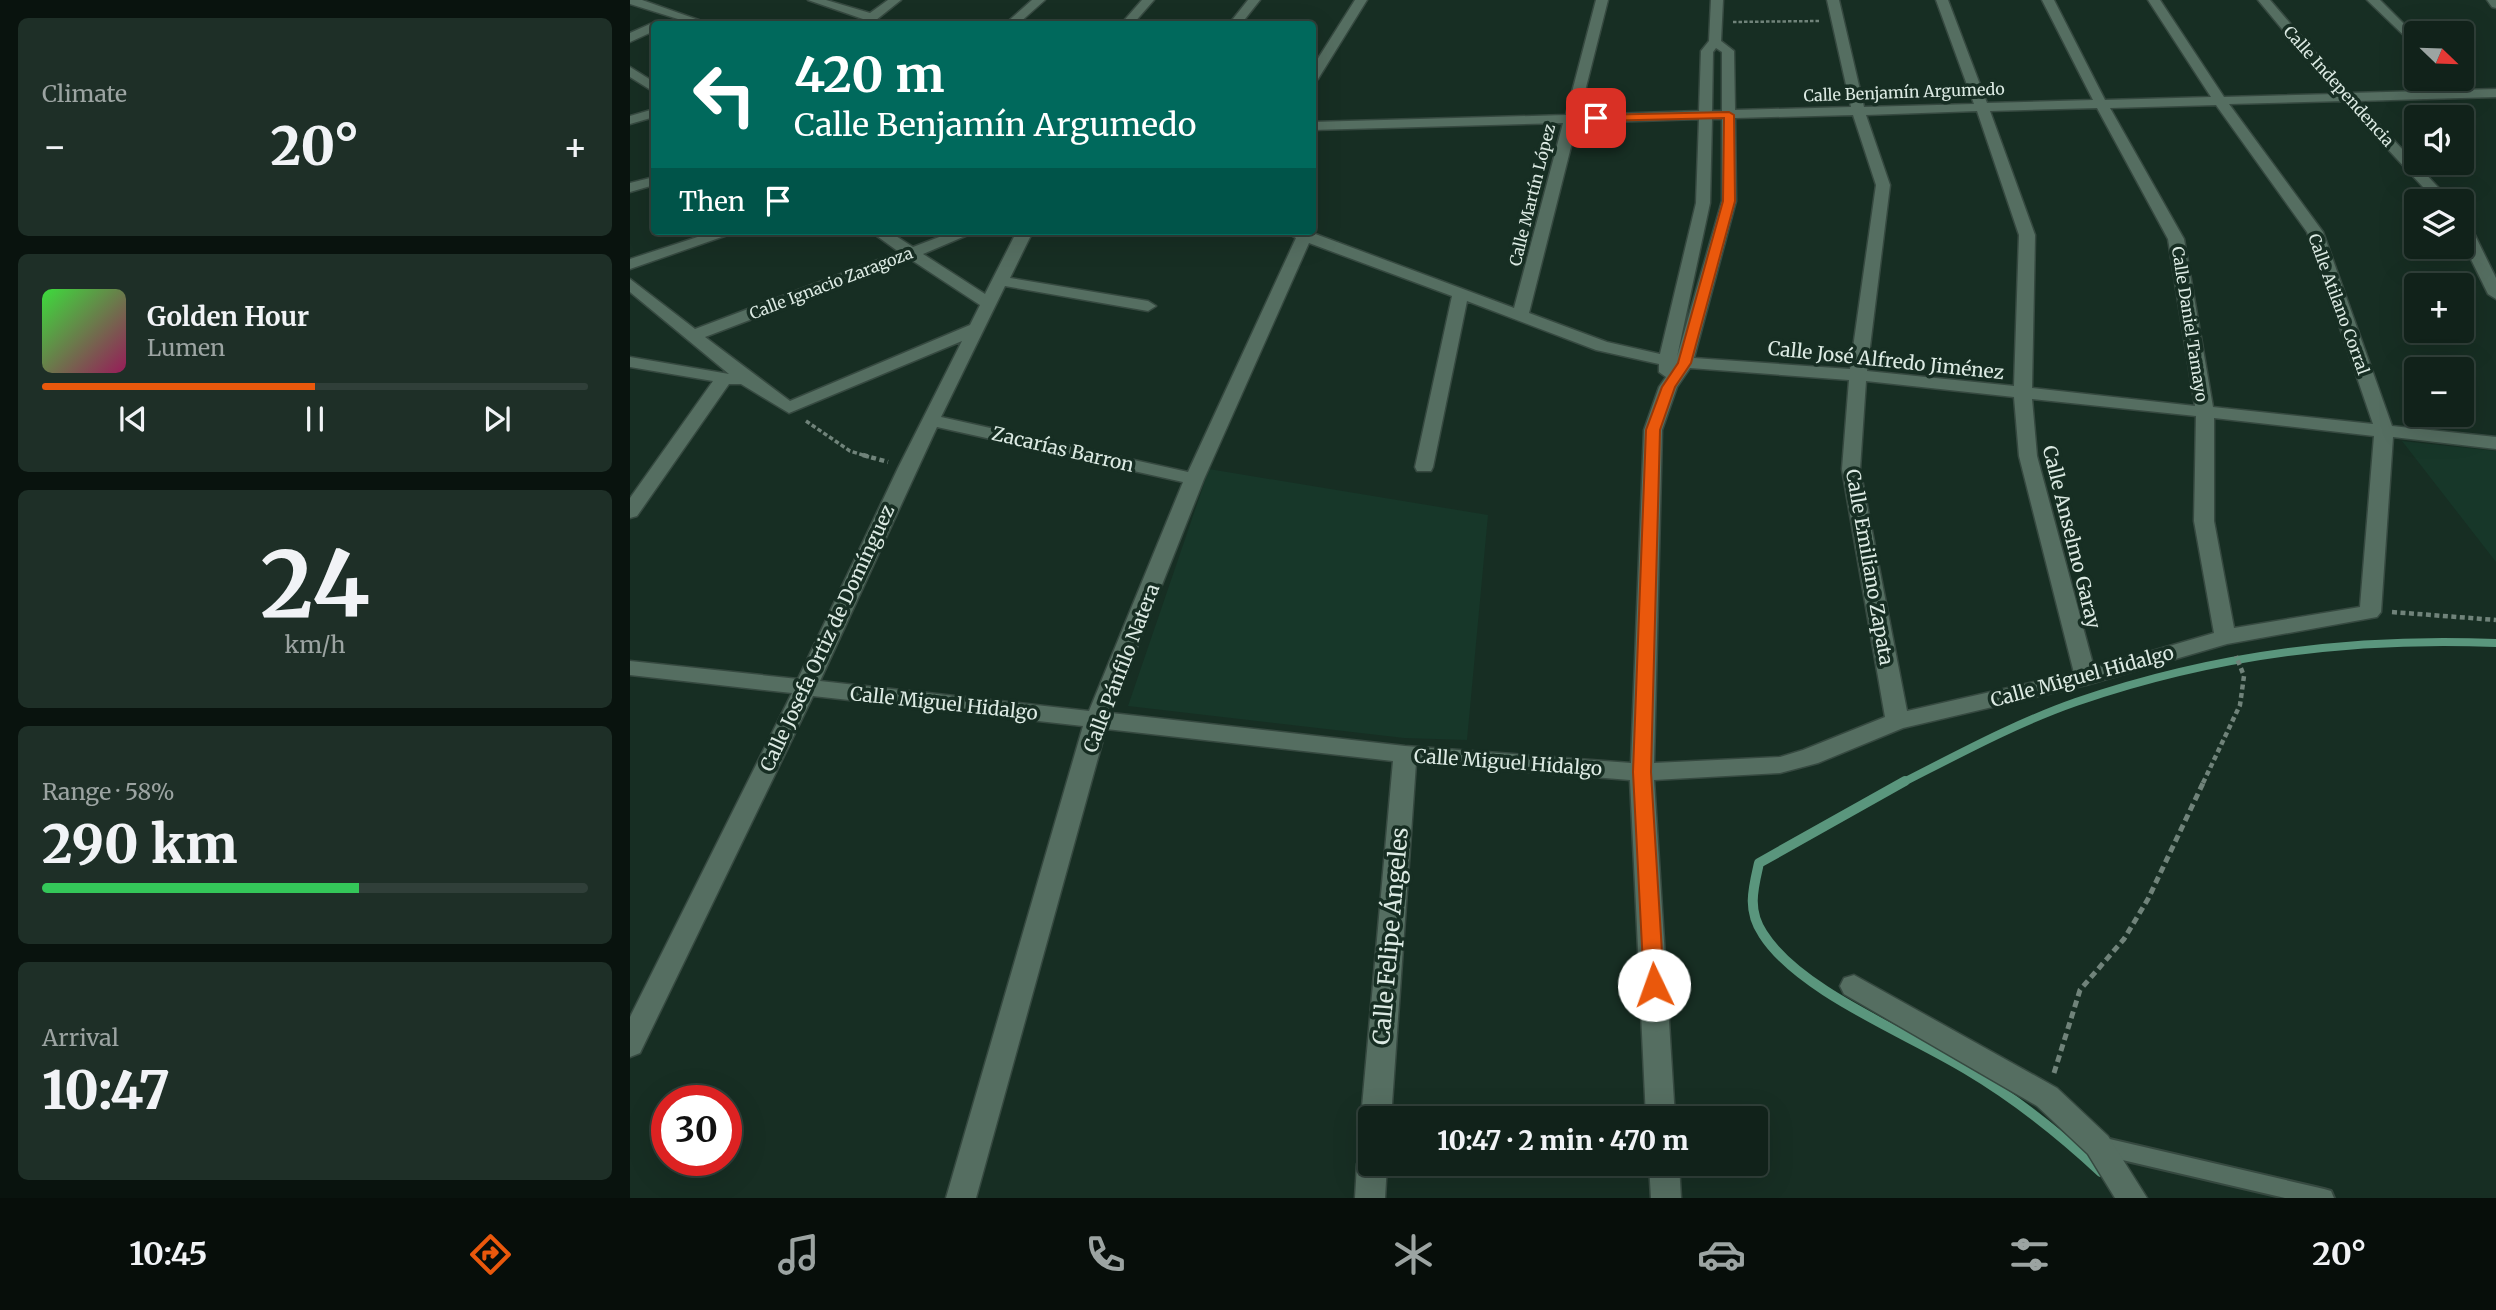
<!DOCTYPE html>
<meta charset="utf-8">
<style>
:root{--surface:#11221a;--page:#1e2f27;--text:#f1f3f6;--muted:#9ca4a2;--line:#303f39;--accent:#ea580c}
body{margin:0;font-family:Merriweather,serif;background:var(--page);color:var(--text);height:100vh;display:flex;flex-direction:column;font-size:26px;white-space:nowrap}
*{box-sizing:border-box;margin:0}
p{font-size:23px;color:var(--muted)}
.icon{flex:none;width:38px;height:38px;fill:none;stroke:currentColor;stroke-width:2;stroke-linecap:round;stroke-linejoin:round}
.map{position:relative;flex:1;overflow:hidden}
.drawer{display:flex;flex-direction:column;gap:18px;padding:18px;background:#09130e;width:630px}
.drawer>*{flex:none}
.guide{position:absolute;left:21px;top:21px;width:665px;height:214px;border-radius:7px;box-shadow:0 7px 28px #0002,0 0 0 2px var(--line);background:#00695c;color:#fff;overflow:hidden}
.needle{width:46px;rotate:113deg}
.buttons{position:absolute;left:1774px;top:21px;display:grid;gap:14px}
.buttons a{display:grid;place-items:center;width:70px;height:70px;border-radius:7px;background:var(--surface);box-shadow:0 7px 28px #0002,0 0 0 2px var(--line);font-size:35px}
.speed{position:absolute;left:21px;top:1085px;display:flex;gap:14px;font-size:35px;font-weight:700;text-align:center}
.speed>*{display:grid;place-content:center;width:91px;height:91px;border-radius:50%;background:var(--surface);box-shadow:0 7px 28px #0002,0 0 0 2px var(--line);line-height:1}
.speed .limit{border:10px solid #d22;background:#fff;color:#111}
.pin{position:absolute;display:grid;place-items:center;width:60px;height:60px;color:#fff;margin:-30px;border-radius:14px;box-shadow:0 4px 10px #0006}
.me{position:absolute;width:77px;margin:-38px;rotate:357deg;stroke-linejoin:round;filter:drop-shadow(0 0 5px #0008)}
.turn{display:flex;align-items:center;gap:24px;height:147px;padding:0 28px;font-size:32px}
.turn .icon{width:91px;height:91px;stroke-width:2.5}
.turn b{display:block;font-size:49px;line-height:60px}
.then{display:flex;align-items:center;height:66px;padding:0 28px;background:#0003;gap:14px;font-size:26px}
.big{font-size:52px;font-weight:800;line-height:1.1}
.drawer .widget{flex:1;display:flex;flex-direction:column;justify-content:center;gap:10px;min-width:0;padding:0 24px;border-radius:10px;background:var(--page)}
.drawer .dial{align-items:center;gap:0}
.dial b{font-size:91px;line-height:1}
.song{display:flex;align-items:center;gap:21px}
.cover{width:84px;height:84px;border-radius:10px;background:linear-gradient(135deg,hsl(120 70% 55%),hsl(330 70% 35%))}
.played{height:7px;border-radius:4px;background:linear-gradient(90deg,var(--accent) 50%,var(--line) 50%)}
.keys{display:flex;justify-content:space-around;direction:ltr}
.heat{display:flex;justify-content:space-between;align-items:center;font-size:38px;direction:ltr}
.charge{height:10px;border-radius:5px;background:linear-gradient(90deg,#34c759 58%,var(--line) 0)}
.trip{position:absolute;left:728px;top:1106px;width:410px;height:70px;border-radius:7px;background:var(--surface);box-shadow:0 7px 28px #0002,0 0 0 2px var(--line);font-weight:800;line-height:70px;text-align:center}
.tab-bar{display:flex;height:112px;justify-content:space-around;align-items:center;background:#070e0a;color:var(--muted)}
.tab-bar .icon{width:49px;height:49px}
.tab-bar .selected{color:var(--accent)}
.tab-bar b{font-size:32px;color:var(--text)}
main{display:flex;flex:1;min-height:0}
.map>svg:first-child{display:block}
.built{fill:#173729}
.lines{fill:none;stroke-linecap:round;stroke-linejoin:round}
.stream-far1{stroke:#5a967d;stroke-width:8}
.stream{stroke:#5a967d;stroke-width:10}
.lane-casing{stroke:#364940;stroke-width:4}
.street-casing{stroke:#364940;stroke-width:3}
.path-far3{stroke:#70837a;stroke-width:2.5;stroke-dasharray:3.5 2;stroke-linecap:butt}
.path-far2{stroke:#70837a;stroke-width:3.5;stroke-dasharray:4.5 2.5;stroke-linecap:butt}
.path-far1{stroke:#70837a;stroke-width:4.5;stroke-dasharray:5 3.5;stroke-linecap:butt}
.path{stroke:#70837a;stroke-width:5;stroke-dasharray:7 4.5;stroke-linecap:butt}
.lane{fill:#556e61;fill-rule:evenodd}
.street{fill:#556e61;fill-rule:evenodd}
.route{fill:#ea580c;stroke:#983908;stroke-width:2}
.labels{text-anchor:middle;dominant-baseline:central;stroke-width:7;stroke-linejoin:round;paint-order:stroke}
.far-street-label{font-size:16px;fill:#dceae3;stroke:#172e23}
.street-label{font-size:19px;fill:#dceae3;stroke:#172e23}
.near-street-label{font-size:23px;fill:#dceae3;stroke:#172e23}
</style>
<main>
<section class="drawer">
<div class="widget"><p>Climate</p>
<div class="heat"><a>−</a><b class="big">20°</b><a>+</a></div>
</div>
<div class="widget">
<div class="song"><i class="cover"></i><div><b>Golden Hour</b><p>Lumen</p></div></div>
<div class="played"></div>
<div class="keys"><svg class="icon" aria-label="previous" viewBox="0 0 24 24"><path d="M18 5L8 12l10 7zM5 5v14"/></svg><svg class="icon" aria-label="pause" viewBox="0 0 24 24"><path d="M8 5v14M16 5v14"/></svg><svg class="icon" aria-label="next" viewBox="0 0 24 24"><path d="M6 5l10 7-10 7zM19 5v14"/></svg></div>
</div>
<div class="widget dial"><b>24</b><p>km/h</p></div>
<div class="widget"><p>Range · 58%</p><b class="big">290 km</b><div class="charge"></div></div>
<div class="widget"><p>Arrival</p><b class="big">10:47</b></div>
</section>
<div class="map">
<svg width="1866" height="1198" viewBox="0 0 1866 1198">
<rect width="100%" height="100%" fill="#172e23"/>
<!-- built -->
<path class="built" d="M1772,441L1866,451V562Z
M579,469L858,515L837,740L774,738L498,706Z"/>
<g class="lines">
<!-- stream-far1 -->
<path class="stream-far1" d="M1272,783C1329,754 1386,723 1446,702C1582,655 1723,637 1866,643"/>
<!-- stream -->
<path class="stream" d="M1275,781L1129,863C1123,889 1117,910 1133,934C1169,991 1277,1033 1336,1069C1385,1098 1429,1133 1471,1172"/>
<!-- lane casing -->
<g class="lane-casing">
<path id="lane" d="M1471,1137L1694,1189L1701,1191L1704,1198H1655L1471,1155L1464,1152L1461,1146L1464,1140Z"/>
</g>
<!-- street casing -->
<g class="street-casing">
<path id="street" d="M0,0H12L80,24H64L0,4Z
M178,0H196L240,13L258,0H271L241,24H228L233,19Z
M402,0H415L388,24H375Z
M512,0H524L503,24H491Z
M618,0H630L611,24H599Z
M725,0H737L688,79L682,83V68Z
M966,0H978L949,115L1069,111L1071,51L1079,41L1081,0H1093L1091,41L1104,51L1105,110L1221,107L1197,0H1209L1234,107L1344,104L1306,0H1318L1357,103L1463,100L1412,0H1424L1475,100L1581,97L1518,0H1530L1594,97L1706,94L1628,0H1640L1720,93L1866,89V97L1727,101L1821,201H1806L1713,101L1599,104L1693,232L1762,426L1866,437V449L1763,437L1751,612L1747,617L1597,644L1456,685L1273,728L1188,763L1150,773L1024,780L1045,1118H1016L1000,780L786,763L761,1118H740V1129L736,1127L731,1118L763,761L476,729L346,1198H316L453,726L183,696L10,1053L0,1057V1017L162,693L0,675V661L168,679L268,468L332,341L159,413L111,384H99L7,516L0,518V498L83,381L0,367V357L99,374L0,292V279L65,329L269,252L240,231H258L283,247L325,231H347L293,254L355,294L387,231H403L380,278L518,301L526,306L518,311L375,286L311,417L558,472L666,238L654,231L680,232L884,308L933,123L682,130V122L936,115ZM1086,48L1092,52V111H1082L1083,52ZM1586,105L1677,232L1743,424L1583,407L1554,239L1480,108ZM1467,108L1538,239L1565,406L1402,388L1405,235L1360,111ZM1347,111L1389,235L1384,386L1237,371L1260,185L1236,115ZM1223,115L1246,185L1220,369L1064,358L1106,201L1105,118ZM1069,119L1066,203L1030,354L977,342L899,313L947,123ZM1082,119H1092V201L1047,357L1080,203ZM679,243L822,296L785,467L787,471H801L803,467L837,301L966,350L1029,364V372L1036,377L1029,387L1014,430L1001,763L775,746L481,713L574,479ZM280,259L350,305L340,325L160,401L75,337ZM1060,368L1219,380L1212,469L1255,717L1173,750L1150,757L1024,763L1032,430L1047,387ZM1236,381L1384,397L1389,456L1444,673L1277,711L1230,469ZM1402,399L1566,416L1564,521L1584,633L1464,668L1407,456ZM1584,418L1744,436L1730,607L1604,628L1584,521ZM307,427L553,482L459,711L190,681Z
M1737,0H1750L1787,37V48Z
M1857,0H1866V8L1862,7Z
M20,24H28H24V31L0,42V33Z
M0,67L24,82V92L0,77Z
M24,109V117L0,124V116Z
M24,177V185L0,192V183Z
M1832,221L1840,225L1866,278V299L1858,294L1832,241Z
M86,231H109L0,269V259Z
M1224,975L1427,1088L1478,1136L1517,1198H1485L1458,1154L1407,1106L1214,994L1210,986L1214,978Z
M740,1151V1164H757L755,1198H725L727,1164L731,1154Z
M1019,1164H1049L1051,1198H1021Z"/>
</g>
<!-- path-far3 -->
<path class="path-far3" d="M1103,22L1189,21"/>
<!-- path-far2 -->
<path class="path-far2" d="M176,421L220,451L239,457"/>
<!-- path-far1 -->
<path class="path-far1" d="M233,455L258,462
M1762,612L1866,620
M1573,783L1610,705L1614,676L1606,656"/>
<!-- path -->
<path class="path" d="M1424,1073L1450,990L1494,939L1518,899L1574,781"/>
<!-- lane -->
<use href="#lane" class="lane"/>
<!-- street -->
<use href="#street" class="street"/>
</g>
<!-- route -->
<path class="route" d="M1099,112L1104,115L1105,201L1061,363L1045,387L1030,430L1021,772L1034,985L1031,991H1017L1014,985L1003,772L1016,430L1032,387L1048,363L1093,201L1094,118L966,121L961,118L966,115Z"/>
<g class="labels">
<!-- far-street labels -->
<g class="far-street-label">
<text transform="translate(1709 86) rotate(48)">Calle Independencia</text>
<text transform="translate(1274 92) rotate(-2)">Calle Benjamín Argumedo</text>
<text transform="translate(902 195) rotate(-76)">Calle Martín López</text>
<text transform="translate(201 283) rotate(-21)">Calle Ignacio Zaragoza</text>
<text transform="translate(1709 304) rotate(70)">Calle Atilano Corral</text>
<text transform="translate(1560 324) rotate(81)">Calle Daniel Tamayo</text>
</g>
<!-- street labels -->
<g class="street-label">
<text transform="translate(1256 360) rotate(6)">Calle José Alfredo Jiménez</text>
<text transform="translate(433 449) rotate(13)">Zacarías Barron</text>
<text transform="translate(1442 537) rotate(76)">Calle Anselmo Garay</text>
<text transform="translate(1240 567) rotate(80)">Calle Emiliano Zapata</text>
<text transform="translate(197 638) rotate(-65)">Calle Josefa Ortiz de Domínguez</text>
<text transform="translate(491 668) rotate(-69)">Calle Pánfilo Natera</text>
<text transform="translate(1452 676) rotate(-15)">Calle Miguel Hidalgo</text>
<text transform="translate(314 703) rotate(6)">Calle Miguel Hidalgo</text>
<text transform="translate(878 762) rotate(4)">Calle Miguel Hidalgo</text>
</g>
<!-- near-street labels -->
<g class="near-street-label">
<text transform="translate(760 936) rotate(-85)">Calle Felipe Ángeles</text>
</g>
</g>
</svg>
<div class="buttons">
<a><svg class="needle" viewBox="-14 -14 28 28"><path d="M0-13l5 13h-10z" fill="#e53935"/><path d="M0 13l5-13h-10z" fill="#9ca4a2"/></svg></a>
<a><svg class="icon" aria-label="sound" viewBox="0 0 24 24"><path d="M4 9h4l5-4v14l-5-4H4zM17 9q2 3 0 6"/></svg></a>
<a><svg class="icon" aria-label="layers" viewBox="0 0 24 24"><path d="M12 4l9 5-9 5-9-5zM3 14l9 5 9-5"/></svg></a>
<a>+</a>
<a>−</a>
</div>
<div class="speed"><div class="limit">30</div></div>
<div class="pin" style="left:966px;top:118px;background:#d93025"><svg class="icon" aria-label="arrive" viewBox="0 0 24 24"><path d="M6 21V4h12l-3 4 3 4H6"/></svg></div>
<svg class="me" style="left:1024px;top:985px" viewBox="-20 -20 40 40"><circle r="19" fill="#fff"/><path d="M0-13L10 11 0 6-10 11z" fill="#ea580c"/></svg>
<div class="trip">10:47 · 2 min · 470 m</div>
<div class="guide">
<div class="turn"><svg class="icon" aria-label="left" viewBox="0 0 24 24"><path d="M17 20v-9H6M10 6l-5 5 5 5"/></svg><div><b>420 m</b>Calle Benjamín Argumedo</div></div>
<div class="then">Then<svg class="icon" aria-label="arrive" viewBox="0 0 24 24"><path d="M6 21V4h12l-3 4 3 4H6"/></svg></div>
</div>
</div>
</main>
<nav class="tab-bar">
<b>10:45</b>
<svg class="icon selected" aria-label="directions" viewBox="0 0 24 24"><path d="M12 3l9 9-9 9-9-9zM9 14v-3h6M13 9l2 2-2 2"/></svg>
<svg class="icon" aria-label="music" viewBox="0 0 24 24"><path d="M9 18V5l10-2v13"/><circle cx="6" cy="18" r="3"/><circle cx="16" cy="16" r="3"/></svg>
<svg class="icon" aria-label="phone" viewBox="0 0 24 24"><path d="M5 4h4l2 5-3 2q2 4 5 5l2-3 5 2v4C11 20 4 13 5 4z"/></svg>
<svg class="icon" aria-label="climate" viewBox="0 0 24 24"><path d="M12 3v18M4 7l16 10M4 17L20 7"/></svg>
<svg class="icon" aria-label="car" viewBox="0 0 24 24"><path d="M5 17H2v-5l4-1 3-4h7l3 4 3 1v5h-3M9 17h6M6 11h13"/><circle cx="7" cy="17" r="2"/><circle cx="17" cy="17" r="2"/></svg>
<svg class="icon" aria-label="filters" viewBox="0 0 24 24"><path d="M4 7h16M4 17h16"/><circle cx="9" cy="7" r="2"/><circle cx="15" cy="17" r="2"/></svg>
<b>20°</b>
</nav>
